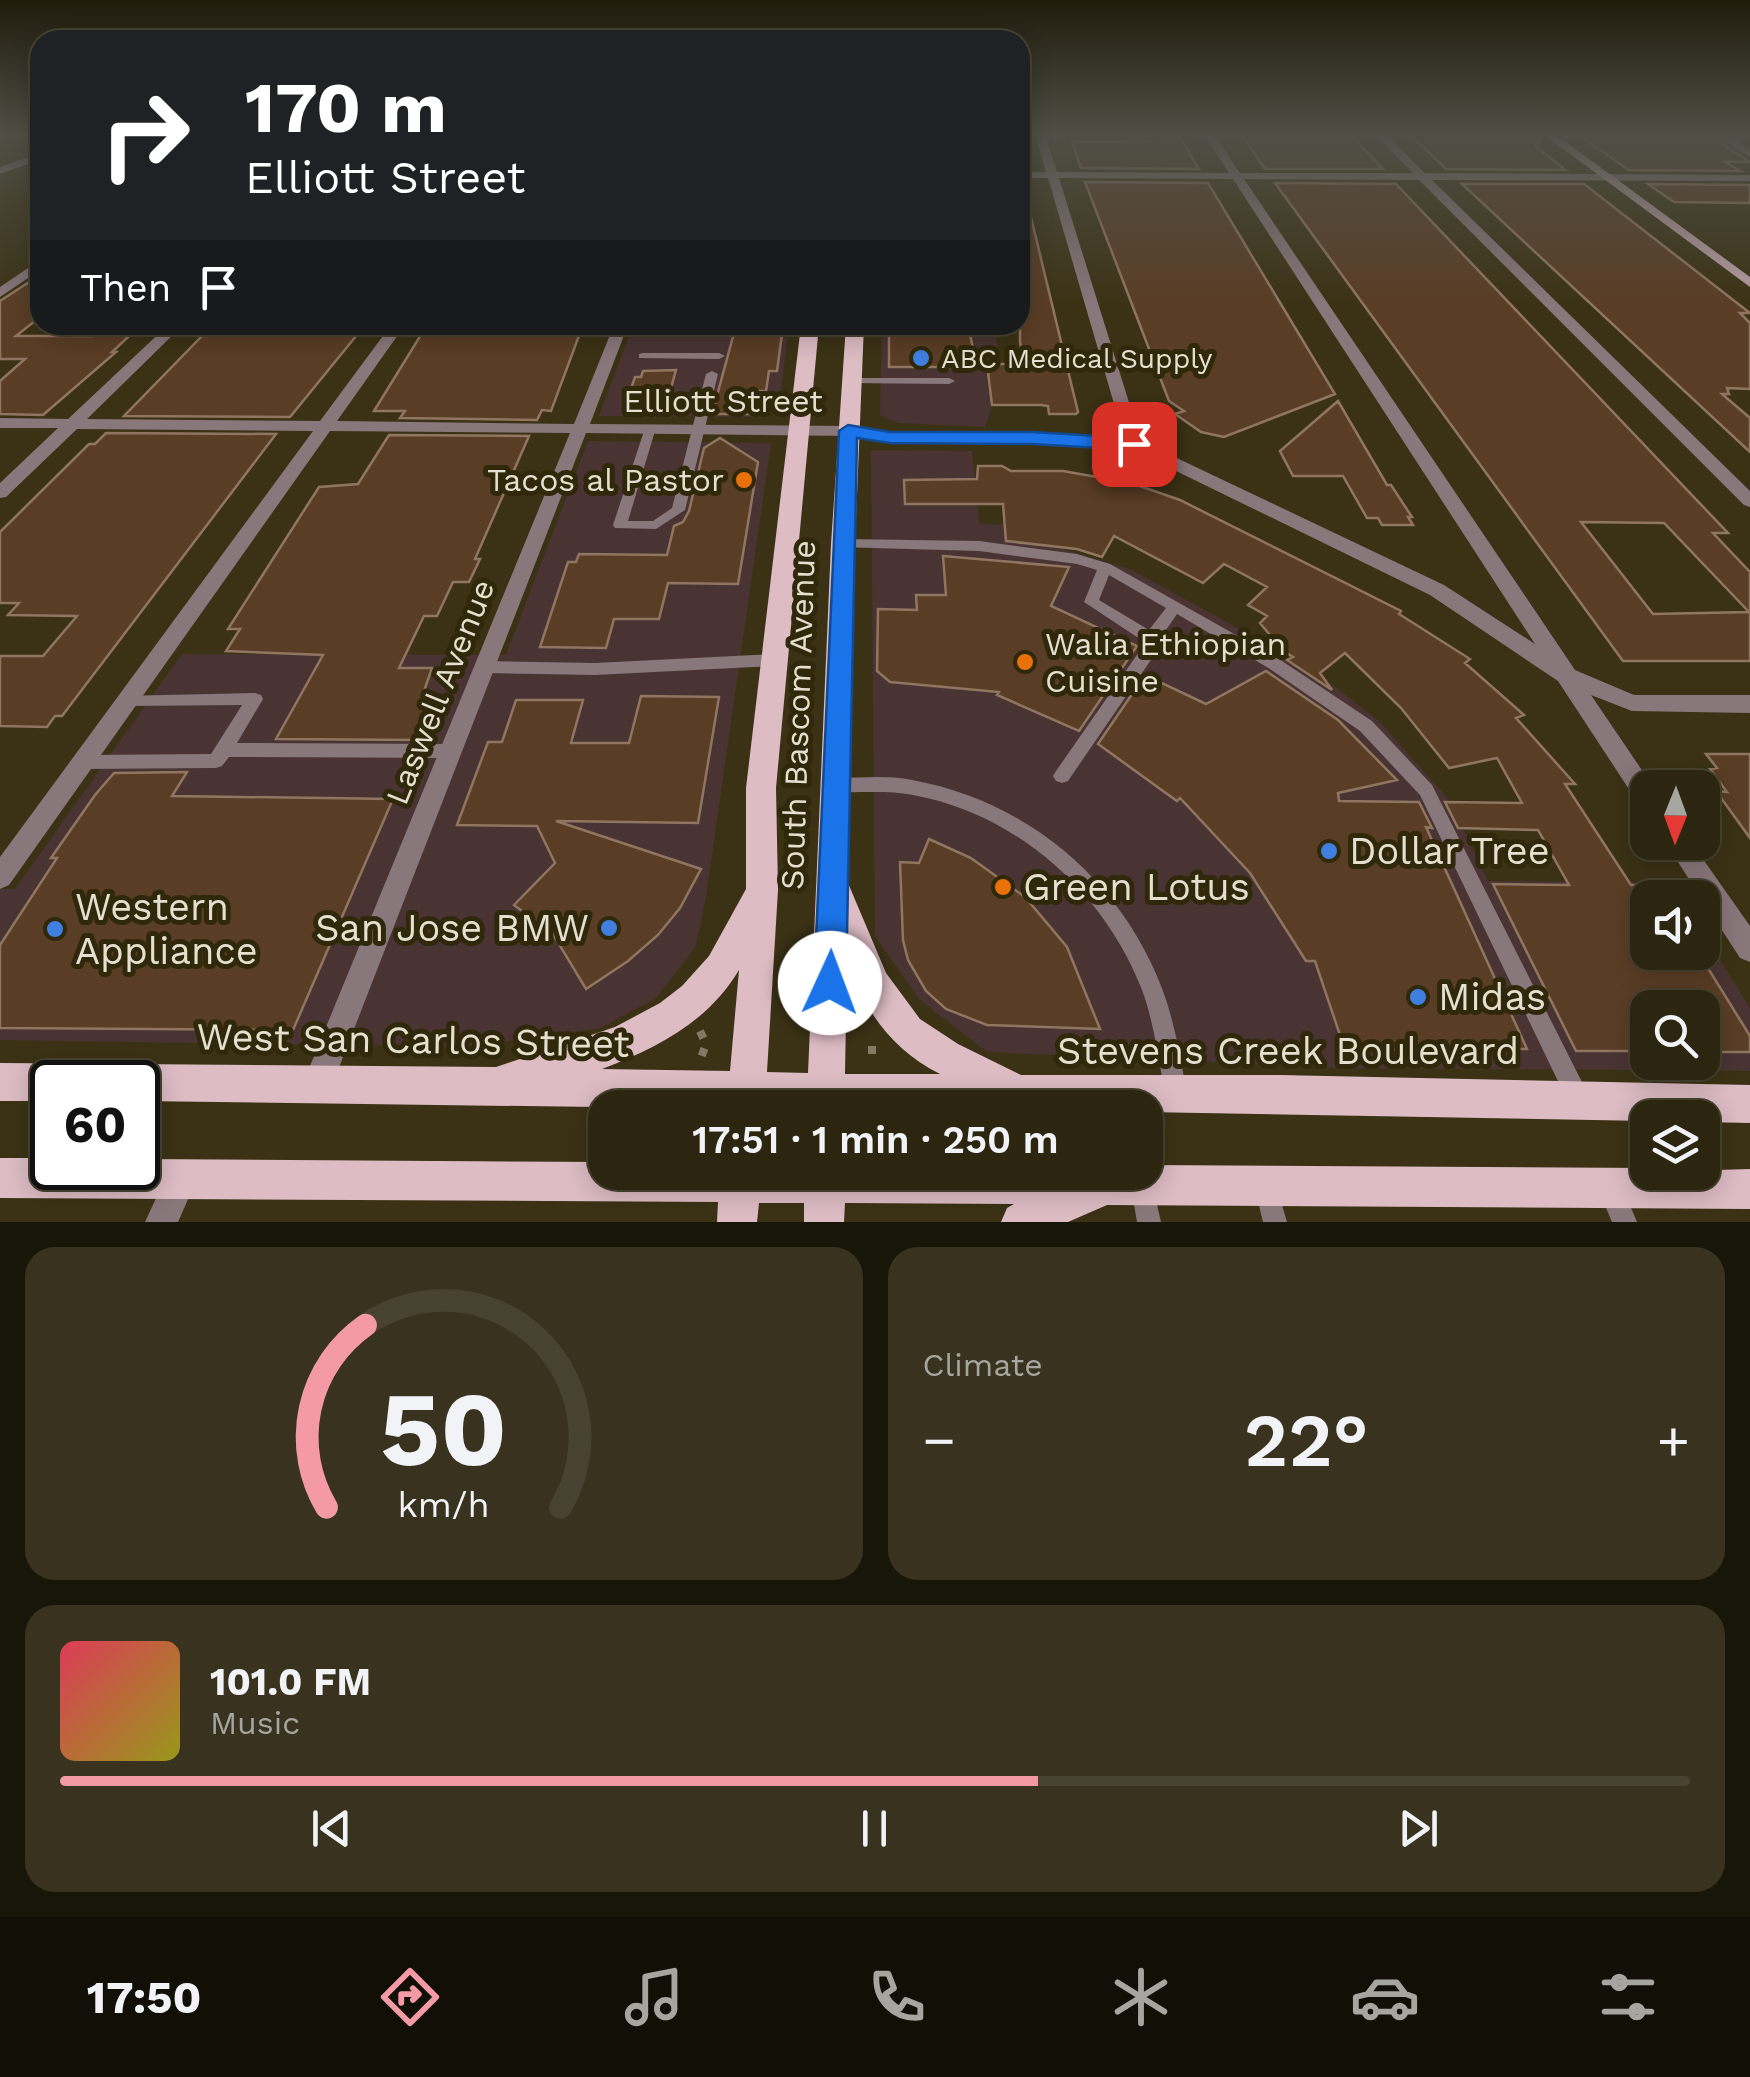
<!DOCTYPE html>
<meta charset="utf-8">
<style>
:root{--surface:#2c2610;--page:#38321e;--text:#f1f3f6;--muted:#a6a59f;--line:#484330;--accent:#f49aa5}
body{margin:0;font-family:"Work Sans",sans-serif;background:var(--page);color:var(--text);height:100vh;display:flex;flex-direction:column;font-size:38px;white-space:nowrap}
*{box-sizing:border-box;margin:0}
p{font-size:32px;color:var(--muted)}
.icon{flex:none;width:55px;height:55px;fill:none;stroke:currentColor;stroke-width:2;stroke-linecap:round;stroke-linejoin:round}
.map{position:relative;height:1222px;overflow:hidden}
.sheet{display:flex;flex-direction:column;gap:25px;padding:25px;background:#181509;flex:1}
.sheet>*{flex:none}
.hud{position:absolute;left:30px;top:30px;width:1000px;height:305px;border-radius:30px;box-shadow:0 5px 25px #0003,0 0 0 2px var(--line);background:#202124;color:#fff;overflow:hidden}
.needle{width:65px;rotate:181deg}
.tools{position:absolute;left:1630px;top:770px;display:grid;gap:20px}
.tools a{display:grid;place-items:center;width:90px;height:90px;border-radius:20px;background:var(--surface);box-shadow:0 5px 25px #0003,0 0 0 2px var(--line);font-size:50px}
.speed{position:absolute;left:30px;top:1060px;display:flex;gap:20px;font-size:50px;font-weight:700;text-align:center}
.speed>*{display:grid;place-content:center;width:130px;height:130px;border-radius:50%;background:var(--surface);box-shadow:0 5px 25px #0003,0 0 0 2px var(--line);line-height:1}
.speed .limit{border:5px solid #111;border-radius:15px;background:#fff;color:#111}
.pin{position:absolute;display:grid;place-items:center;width:85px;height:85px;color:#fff;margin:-42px;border-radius:20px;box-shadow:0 5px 15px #0006}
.me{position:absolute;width:110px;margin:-55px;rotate:2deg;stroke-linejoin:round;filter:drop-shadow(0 0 8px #0008)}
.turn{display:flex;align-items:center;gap:35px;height:210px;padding:0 50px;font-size:45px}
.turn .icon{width:130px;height:130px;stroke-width:2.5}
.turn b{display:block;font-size:70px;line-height:85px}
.then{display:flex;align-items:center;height:95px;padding:0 50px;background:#0003;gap:20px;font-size:38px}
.big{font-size:75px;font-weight:600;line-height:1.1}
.sheet .tile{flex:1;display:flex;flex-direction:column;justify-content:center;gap:15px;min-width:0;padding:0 35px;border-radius:30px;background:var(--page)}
.sheet .dial{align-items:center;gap:0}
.dial svg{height:260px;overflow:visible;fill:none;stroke:var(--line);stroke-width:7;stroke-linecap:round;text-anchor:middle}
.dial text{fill:var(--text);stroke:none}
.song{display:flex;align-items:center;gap:30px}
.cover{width:120px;height:120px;border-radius:15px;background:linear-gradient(135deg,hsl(350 70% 55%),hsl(60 70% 35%))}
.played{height:10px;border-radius:5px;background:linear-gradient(90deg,var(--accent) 60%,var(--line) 60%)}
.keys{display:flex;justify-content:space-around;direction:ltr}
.heat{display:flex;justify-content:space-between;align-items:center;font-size:55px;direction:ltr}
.sheet .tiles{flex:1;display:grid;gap:25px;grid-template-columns:1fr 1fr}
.tile:last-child{grid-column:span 2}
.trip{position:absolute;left:588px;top:1090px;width:575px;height:100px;border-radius:30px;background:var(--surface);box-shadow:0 5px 25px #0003,0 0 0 2px var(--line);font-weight:600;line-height:100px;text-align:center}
.menu{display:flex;height:160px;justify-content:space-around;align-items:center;background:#120f06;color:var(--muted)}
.menu .icon{width:70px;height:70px}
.menu .selected{color:var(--accent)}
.menu b{font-size:45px;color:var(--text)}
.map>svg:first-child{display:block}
.commercial{fill:#493433;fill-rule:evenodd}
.building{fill:#5a3d25;stroke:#907560;stroke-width:2.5;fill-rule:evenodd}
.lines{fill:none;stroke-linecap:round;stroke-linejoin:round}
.path{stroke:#827a62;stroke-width:8;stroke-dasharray:8 11;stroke-linecap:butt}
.lane{fill:#88777b;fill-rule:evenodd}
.street{fill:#88777b;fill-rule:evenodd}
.secondary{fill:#b89ea4;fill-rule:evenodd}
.primary{fill:#ddbcc4;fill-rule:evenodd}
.route{fill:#1a73e8;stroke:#114b97;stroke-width:2.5}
.shop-dot{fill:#3f7fe0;stroke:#30280a;stroke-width:4}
.food-dot{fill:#e8710a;stroke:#30280a;stroke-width:4}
.labels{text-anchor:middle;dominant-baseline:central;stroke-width:10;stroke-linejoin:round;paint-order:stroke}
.far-poi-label{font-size:28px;fill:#e4dfce;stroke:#30280a;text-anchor:start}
.street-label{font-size:32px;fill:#e4dfce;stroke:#30280a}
.poi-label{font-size:32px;fill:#e4dfce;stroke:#30280a;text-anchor:end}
.near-poi-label{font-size:38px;fill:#e4dfce;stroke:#30280a;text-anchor:start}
.near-street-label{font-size:38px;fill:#e4dfce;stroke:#30280a}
</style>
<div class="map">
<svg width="1750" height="1222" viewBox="0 0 1750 1222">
<rect width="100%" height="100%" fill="#3b3215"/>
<!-- commercial -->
<path class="commercial" d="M633,325H789L779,406L759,417L599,416Z
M882,325H1001L1002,333L996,334L998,355L985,356L991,411L985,427L898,423L880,415Z
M588,441L771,443L705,903L695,948L656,998L600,1028L465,1047L0,1040V889H15L182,654L506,655Z
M871,450L972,451L979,524L1036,525L1039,542L1132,570L1252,636L1338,689L1380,722L1450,801L1488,881L1670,882L1680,897L1648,898V952H1702L1703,933L1750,1008V1071L1340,1068L987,1052L919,999L875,936ZM1648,1008H1702V1062H1648Z"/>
<!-- building -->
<path class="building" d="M1178,134L1199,169L1081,168L1072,142L1154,141L1151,135Z
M1241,134H1350L1383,169H1265Z
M1409,134H1539L1542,138L1535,146L1566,170L1446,169Z
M1577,134H1708L1750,162H1725L1740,171L1629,170Z
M1085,182L1208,183L1335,394L1224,437L1201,432L1175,414L1184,411L1169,401Z
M1275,183L1396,184L1728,533H1713L1750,572V661H1623ZM1581,522L1664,523L1749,612L1653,614Z
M1462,184H1584L1750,313H1740L1750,323V389L1727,388L1729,394H1722L1750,418V452Z
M1648,184L1750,185V203L1674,202Z
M1029,209L1078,412L1076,414H1049L1048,406L1041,405H992L987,364H1024L1020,342V210Z
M40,275V317L16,336H93L110,325H141L112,352H116L43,415L0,414V381L25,359H0V301Z
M221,325H255L249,332H314L320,325H365L290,417L124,416L204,334Z
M427,325H479L476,332H531L534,325H583L551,411L542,410L537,420L400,418L405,411H374Z
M889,330H951V334H970L977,367H889Z
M734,333L782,334L777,371H769L766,391H760L756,414H712Z
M676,370L666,406L624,409L635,377H641L643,371Z
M1338,401L1387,485H1391L1412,517H1408L1413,525H1382L1378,518H1367L1343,476H1293L1280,451Z
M106,433L276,434L62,716H55L47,727L0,726V656H43L77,616L8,615L19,603H0V532L89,444H95Z
M389,435L529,436L475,559H480L469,582H453L437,616H424L399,668H432L422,697H435L417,740L276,739L323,655L226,651L240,629H228L319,487L358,484Z
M720,438L758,462L738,584L668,583L659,619H614L606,648L540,647L568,562H576L579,554L667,555L674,526L683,522L689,511L704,448Z
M978,466H1002L1011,471H1063L1131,483L1180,500L1401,611L1399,614L1470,659L1465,663L1524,715L1516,718L1575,784H1565L1631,885H1648V952H1698L1750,1036V1052H1702V1008H1648V1051H1576L1493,884L1569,885L1538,830L1458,828L1445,802L1522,803L1497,758L1449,768L1401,708L1345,653L1320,673L1332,690L1287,660L1293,657L1272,644L1275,641L1260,623L1267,616L1248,605L1267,587L1224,564L1203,583L1114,536L1102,557L1077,549L1006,541L1003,504H905L904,480L977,479Z
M943,556L1069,567L1051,606L1137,646L1079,731L997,695L999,692L890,682L877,671L878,609L917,610L916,595H946Z
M1266,671L1338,720L1397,780L1338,793L1339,801L1419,802L1432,828L1426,827L1527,1049L1345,1050L1315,961H1306L1250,873L1180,798L1177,801L1098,744L1145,675L1206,704Z
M641,696L719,697L698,823L556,821L701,869L680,908L658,935L628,961L586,989L553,934L514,905L555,863L537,826L457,825L488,742H502L516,700H583L571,743H629Z
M1706,754H1750V838L1716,791L1727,792L1710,769L1717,768Z
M187,772L172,796L393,799L293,1030L0,1028V945L57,858H51L95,795L114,773Z
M929,839L971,858L1025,897L1067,947L1100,1029L987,1025L946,1009L926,991L908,960L903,940L900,862L919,863Z"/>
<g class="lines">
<!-- path -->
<path class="path" d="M700,1031L706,1044L701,1058
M868,1050H881"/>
<!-- lane -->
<path class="lane" d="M650,325H721L716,328L654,330L650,329Z
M643,353H719L725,356L719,359L639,358V354Z
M712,371L718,374L685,510L656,529L615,528L613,525L645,428H653L655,431L628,521H653L672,508L706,374Z
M852,378H949L955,381L949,384L848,383L846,381Z
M843,539L979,541L1077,554L1110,564L1282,661L1372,721L1432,785L1585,1088L1588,1096L1585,1104L1577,1107L1569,1104L1420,795L1360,731L1270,669L1177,614L1159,640L1155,654L1068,781L1062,783L1056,781L1053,776L1056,771L1141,649L1143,641L1084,602L1097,570L1077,564L979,551L838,547L836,544L838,541ZM1109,575L1166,608L1149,630L1099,600Z
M774,654L780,656L782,660L780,664L774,666L595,675L485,673L479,671L477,667L479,663L485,661L595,663Z
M255,693L261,695L263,699L237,743L451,744L457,746L460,751L457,756L451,758L229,757L222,766L216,768L82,769L76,767L73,762L76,757L82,755L211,754L242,705L126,706L120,704L118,700L120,696Z
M836,778C861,778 887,775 912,780C1028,801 1122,881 1163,991C1175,1024 1181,1060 1187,1095L1184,1103L1176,1106L1168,1103L1165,1095C1159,1060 1154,1023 1142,990C1104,892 1017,814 913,795C888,790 861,793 836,792L830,790L827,785L830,780Z
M1143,1175L1151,1179L1161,1222H1137L1131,1187L1135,1179Z
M1267,1177L1275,1181L1287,1222H1263L1255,1189L1259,1181Z
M1611,1179L1620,1182L1637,1222H1612L1599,1191L1602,1182Z"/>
<!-- street -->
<path class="street" d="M1035,134H1045L1057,172L1229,173L1204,134H1214L1240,173H1413L1374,134H1385L1425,173L1750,175V181L1432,180L1750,491V507L1744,505L1419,180L1244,179L1575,670L1634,695H1750V713L1632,711L1591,695L1654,788H1648V809L1640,806L1558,681L1430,595L1131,449L1032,443L890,442L848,436L586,433L333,1083L329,1094L318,1098L307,1094L303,1083L570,433L330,431L9,885L0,889V857L313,431L77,429L6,497L0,498V483L58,428H0V418L68,419L168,325H183L87,419L320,421L391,325H405L337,421L574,424L614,325H628L590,424L848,426L890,432L1032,433L1124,438L1048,178H1020V172H1046ZM1059,178L1233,179L1535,644L1444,585L1141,441Z
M1712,134H1725L1750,150V157Z
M40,153V160L0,174V167Z
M40,260V270L0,297V287Z
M1665,842H1691L1750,926V962L1740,958Z
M181,1163L192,1168L197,1179L178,1222H145L170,1168Z"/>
<!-- secondary -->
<path class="secondary" d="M1543,134H1555L1750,277V287Z"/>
<!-- primary -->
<path class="primary" d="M801,325H819L776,788L778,890L767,1072L808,1073L831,544L846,325H864L855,544L848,883L886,973L920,1019L958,1044L1021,1075H1280L1750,1085V1123L1702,1122V1118H1648V1121L1145,1112V1108H670L138,1101V1082H52V1101H0V1063L496,1067L615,1027L660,1003L682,986L709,956L746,889V788ZM847,963C867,1013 891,1049 940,1074H845ZM739,970L730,1071L602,1069C657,1048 708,1022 739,970Z
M0,1158H52V1168H138V1159L605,1162V1172H1145V1165L1648,1168V1172L1750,1169V1209L1107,1205L1068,1222H1001L1007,1208L1014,1204L845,1203L844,1222H804V1203H759L757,1222H717L718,1202L0,1198Z"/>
</g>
<!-- sky -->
<linearGradient id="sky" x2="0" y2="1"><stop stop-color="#201c0c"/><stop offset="0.44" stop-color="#4f4f46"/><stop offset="1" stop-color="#4f4f46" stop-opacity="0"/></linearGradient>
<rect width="1750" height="306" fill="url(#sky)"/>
<!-- route -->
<path class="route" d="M848,425L890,432H1032L1134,438L1143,444L1134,450L1032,444L890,443L857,438L846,983L841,994L830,998L819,994L814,983L839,431Z"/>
<!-- markers -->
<g class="shop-dot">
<circle cx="921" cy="358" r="10"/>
<circle cx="1329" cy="851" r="10"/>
<circle cx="609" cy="928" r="10"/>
<circle cx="55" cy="929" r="10"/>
<circle cx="1418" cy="997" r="10"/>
</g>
<g class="food-dot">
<circle cx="744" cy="480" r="10"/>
<circle cx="1025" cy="662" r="10"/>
<circle cx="1003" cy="887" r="10"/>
</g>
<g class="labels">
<!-- far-poi labels -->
<g class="far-poi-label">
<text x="941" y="358">ABC Medical Supply</text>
</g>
<!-- street labels -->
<g class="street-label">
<text x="723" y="401">Elliott Street</text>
<text transform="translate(440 692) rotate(-68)">Laswell Avenue</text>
<text transform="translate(798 715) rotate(-88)">South Bascom Avenue</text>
</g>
<!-- poi labels -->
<g class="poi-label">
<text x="724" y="480">Tacos al Pastor</text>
<text x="1045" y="644" text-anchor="start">Walia Ethiopian<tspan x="1045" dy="37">Cuisine</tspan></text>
</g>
<!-- near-poi labels -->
<g class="near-poi-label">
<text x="1349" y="851">Dollar Tree</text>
<text x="1023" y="887">Green Lotus</text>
<text x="75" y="907">Western<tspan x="75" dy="44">Appliance</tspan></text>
<text x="589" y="928" text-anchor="end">San Jose BMW</text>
<text x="1438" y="997">Midas</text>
</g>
<!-- near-street labels -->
<g class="near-street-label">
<text transform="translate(413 1040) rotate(1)">West San Carlos Street</text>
<text x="1288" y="1051">Stevens Creek Boulevard</text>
</g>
</g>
</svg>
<div class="tools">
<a><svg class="needle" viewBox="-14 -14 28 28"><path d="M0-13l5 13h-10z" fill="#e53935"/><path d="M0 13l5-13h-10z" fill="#a6a59f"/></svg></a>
<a><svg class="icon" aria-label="sound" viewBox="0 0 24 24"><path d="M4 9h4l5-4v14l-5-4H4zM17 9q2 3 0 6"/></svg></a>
<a><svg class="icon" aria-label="search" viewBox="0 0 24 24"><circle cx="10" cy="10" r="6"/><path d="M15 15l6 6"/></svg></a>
<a><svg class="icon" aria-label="layers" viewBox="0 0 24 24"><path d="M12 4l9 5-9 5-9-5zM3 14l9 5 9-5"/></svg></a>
</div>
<div class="speed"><div class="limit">60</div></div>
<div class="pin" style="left:1134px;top:444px;background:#d93025"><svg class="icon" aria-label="arrive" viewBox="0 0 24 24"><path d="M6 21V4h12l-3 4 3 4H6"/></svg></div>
<svg class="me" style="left:830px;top:983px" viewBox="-20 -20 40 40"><circle r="19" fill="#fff"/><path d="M0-13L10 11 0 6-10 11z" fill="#1a73e8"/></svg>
<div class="trip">17:51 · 1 min · 250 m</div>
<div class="hud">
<div class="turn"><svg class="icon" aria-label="right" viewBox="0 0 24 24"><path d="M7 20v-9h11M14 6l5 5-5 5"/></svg><div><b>170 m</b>Elliott Street</div></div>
<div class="then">Then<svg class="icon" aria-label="arrive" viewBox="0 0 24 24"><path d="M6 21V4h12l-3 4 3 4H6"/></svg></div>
</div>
</div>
<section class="sheet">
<div class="tiles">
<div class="tile dial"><svg viewBox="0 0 100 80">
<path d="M14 69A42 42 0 1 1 86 69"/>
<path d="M14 69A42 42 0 0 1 26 13" stroke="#f49aa5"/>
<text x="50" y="56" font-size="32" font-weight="700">50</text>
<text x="50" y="72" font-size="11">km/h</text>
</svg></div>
<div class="tile"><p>Climate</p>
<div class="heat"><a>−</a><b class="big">22°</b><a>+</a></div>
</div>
<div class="tile">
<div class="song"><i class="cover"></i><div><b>101.0 FM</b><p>Music</p></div></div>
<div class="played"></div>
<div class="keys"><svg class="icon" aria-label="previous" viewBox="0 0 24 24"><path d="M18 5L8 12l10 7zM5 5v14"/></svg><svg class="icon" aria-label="pause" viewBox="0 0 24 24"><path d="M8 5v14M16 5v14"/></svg><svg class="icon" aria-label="next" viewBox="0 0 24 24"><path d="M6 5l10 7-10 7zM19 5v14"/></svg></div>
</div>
</div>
</section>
<nav class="menu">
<b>17:50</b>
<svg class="icon selected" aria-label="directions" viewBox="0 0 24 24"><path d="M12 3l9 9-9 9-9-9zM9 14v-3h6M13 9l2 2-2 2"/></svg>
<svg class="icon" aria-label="music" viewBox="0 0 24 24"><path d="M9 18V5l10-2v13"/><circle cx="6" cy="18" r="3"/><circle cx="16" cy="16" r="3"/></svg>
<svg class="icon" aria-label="phone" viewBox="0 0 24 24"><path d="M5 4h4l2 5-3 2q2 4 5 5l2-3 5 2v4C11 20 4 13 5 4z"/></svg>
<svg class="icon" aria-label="climate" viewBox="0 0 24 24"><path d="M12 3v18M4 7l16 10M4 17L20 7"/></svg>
<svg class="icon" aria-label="car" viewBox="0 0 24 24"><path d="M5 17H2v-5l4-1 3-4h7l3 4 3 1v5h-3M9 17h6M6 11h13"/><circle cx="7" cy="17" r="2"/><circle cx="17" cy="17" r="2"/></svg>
<svg class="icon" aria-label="filters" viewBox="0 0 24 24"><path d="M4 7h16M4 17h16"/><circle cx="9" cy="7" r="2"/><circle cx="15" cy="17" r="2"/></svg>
</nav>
